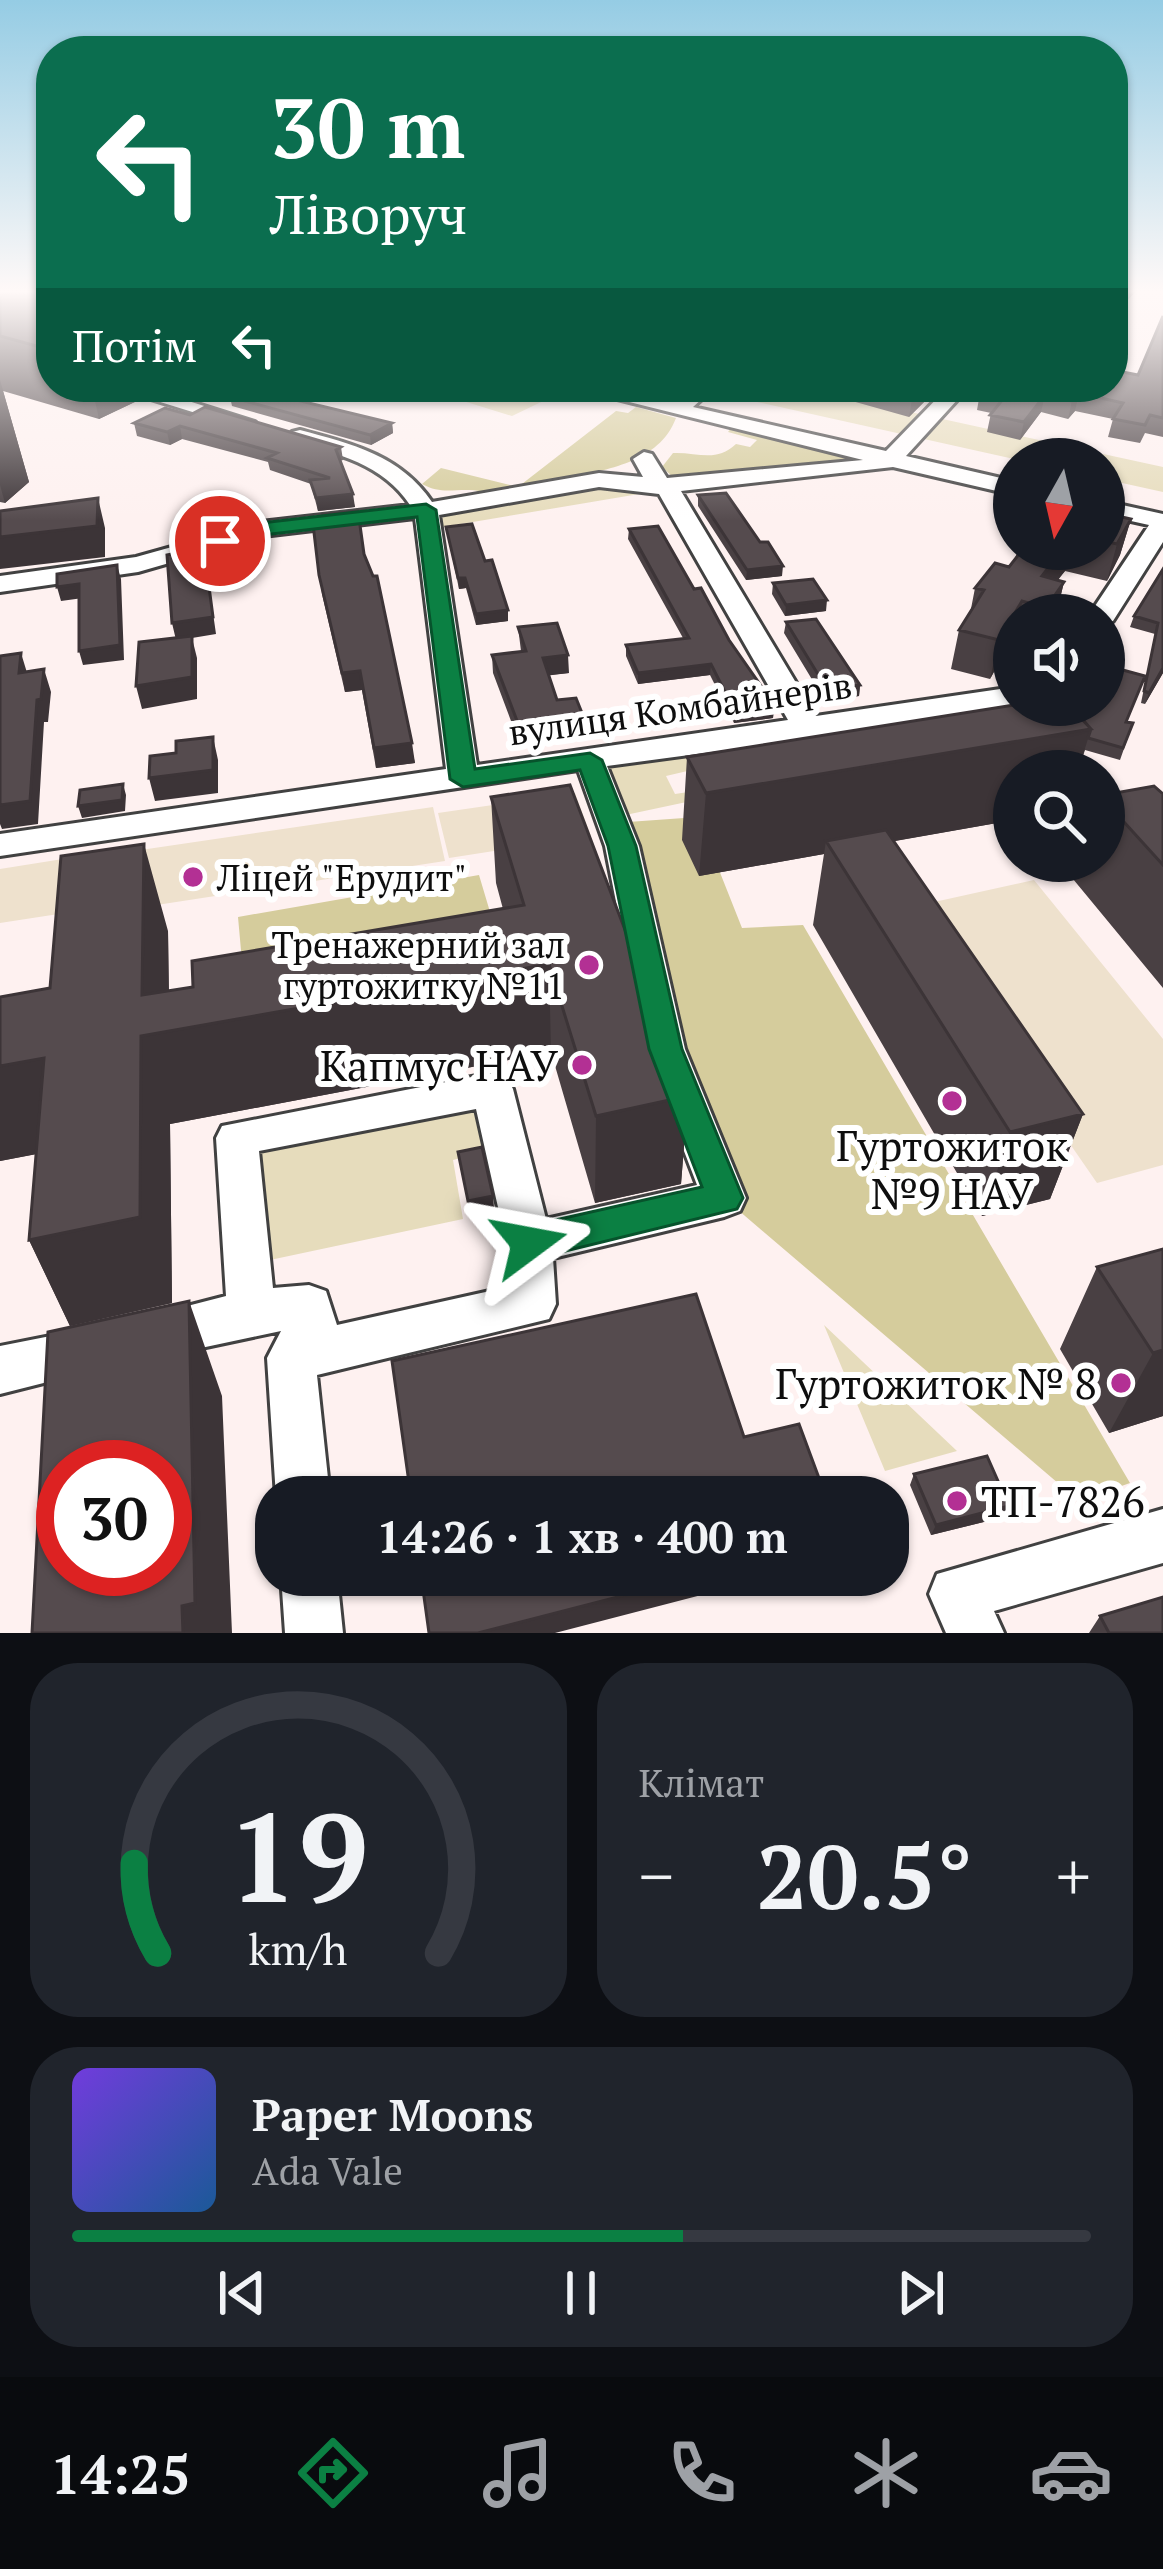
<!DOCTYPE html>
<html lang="uk">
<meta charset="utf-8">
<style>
:root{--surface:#171b24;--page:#20242c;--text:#f1f3f6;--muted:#9ea1a6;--line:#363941;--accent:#0b8043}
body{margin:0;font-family:"PT Serif",serif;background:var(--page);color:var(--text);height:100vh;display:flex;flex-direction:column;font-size:45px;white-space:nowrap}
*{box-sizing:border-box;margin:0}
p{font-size:39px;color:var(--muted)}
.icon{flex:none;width:66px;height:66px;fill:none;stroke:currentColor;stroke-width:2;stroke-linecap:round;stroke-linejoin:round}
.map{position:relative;height:1633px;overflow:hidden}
.drawer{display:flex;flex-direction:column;gap:30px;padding:30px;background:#0d0f14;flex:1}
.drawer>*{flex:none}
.guide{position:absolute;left:36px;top:36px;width:1092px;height:366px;border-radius:48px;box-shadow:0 3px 9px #0004;background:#0b6e4f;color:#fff;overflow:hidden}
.needle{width:78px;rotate:188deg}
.buttons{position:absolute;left:993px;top:438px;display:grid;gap:24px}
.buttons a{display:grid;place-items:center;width:132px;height:132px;border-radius:50%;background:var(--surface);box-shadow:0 3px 9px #0004;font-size:60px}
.speed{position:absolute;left:36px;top:1440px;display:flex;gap:24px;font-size:60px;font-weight:700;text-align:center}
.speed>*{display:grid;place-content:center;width:156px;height:156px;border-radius:50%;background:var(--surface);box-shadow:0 3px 9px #0004;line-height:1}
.speed .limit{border:18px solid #d22;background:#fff;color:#111}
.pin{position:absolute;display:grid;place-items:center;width:102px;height:102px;color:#fff;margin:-51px;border:6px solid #fff;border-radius:50%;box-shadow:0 3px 12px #0007}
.me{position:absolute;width:132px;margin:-66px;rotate:77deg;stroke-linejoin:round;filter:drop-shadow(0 0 9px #0008)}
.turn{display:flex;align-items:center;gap:42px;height:252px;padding:0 36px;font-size:54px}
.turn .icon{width:156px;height:156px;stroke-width:2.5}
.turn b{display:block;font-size:84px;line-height:102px}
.then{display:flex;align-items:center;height:114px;padding:0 36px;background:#0003;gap:24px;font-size:45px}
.big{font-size:90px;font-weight:700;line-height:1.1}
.drawer .widget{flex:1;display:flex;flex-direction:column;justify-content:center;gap:18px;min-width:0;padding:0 42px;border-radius:48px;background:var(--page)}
.drawer .dial{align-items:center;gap:0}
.dial svg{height:312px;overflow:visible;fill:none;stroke:var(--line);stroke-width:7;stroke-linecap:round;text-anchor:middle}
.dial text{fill:var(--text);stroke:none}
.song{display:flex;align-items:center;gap:36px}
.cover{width:144px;height:144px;border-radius:18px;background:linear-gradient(135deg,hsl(260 70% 55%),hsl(210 70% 35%))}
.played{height:12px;border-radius:6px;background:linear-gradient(90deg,var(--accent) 60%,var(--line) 60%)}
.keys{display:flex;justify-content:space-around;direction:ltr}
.heat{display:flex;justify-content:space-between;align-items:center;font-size:66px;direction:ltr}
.drawer .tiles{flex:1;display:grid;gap:30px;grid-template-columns:1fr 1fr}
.widget:last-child{grid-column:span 2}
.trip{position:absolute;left:255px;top:1476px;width:654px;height:120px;border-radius:48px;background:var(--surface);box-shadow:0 3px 9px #0004;font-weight:700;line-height:120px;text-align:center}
.dock{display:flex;height:192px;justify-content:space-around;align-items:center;background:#090b0e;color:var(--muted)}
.dock .icon{width:84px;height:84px}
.dock .current{color:var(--accent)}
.dock b{font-size:54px;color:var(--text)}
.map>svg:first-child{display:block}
.green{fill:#e6dcbc}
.forest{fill:#d5cc9c}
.pitch{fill:#eee1cd}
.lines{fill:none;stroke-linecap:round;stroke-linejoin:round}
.street-casing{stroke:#414141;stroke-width:6}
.street{fill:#fff;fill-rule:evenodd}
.wall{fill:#494043}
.shaded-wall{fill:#3c3437}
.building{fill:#554b4e;stroke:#3c3437;stroke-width:3;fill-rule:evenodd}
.route{fill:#0b8043;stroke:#07532c;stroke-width:3}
.poi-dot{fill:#b33094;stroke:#fff;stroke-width:4.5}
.labels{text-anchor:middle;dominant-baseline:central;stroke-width:12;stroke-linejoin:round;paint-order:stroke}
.street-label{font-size:36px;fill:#0e0e0e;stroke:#fff}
.poi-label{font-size:36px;fill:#0e0e0e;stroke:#fff;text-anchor:start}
.near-poi-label{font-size:42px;fill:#0e0e0e;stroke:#fff;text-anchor:end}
</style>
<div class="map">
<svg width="1163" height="1633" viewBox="0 0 1163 1633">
<rect width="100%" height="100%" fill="#fef1f0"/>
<!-- green -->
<path class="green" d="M495,387L560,393L512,416L460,400Z
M690,387H796L1163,467V492L1104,479V459H1014Z
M608,486L657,491L443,527L442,518L452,512Z
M889,724L666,776L675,794L695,791L696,800L616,817L607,764Z
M482,1102L491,1150L453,1160L463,1219L270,1260L253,1147Z
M824,1325L957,1451L885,1471Z"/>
<!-- forest -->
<path class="forest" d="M636,407L676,418C659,463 606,469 567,479C549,484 531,494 513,496C497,498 482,489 467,490C449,490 438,493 422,484L441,468L518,487L616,411L628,413Z
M731,428L853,455L842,464L675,479L662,467L673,453C698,452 716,463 736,444L750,447L757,440L728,432Z
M698,817L742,928L803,925L1130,1483L1079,1501L724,1198L614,823Z
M479,875L513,989L249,1039L238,917Z"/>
<!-- pitch -->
<path class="pitch" d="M575,793L591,836L449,858L438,813Z
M433,807L445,861L124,910L127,852Z
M69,858L65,913L0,923V869Z
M1034,880L1163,1039V1165L1097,1183L907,908Z"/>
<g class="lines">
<!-- street casing -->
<g class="street-casing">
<path id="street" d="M112,387H144L255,422L244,428Z
M569,387H606L673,402L692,387H715L693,407L886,451L948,387H969L906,456L1014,481V495L893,467L681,491L816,716L1014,687V705L809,739L607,766L639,846L685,1049L746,1198L740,1211L724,1217L553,1258L556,1304L549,1319L317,1375L330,1497H276L267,1358L281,1331L154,1358L137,1351L130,1335L137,1319L226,1296L216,1138L222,1126L492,1073L507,1077L513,1089L546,1219L697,1185L645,1049L605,846L578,770L0,856V834L446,769L415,518L263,536L138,572L0,592V576L136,557L261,522L410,505C383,464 337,453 292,442V432L300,430C352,444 400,455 432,502L599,473L643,477L633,459L644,452L652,454L667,478L863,460ZM599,487L659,494L788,720L477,765L439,515ZM476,1109L506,1243L508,1287L337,1325L326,1291L309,1285L273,1288L259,1151Z
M1104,501L1163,514V542L1113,621L1104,623V615H1089L1149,525L1104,515Z
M86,1329L103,1336L110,1352L103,1368L0,1394V1346Z
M1163,1509V1563L994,1611L1004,1633H946L929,1594L937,1574Z
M281,1575H337L343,1633H285Z"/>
</g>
<!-- street -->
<use href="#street" class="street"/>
</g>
<!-- wall -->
<path class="wall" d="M0,292H51V387H136L139,400L99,419L3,391L29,482L5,503L0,502Z
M1113,292H1135L1123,305H1113Z
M1163,316V437L1145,433L1140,443L1108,437L1113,419L1075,411L1068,419L1041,412L1020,440L987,432L991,413L977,410L980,393L1138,375Z
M828,387H939L909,417L827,394Z
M230,397L392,423L393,433L371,445L232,406Z
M190,415L341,447L343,460L340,461L355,507L318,511L311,484L270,470L268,462L182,439L170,445L137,436L134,423Z
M698,495L782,576L746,580L698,506Z
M1104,513L1131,519L1120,555L1107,581L1065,571L1057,580L1064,582L1056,615H1014V640L1012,639L990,679L951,669L959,630L970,614L975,588L1009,567L1015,559L1018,549H1104Z
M323,515L364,554L415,763L376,768L362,690L345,692L322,594L313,524L325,523Z
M446,527L485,561L508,621L476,625L466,588L459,589Z
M629,529L694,589L729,640L773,718L734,723L710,675L638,684L626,656V645L683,638L628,539Z
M1163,569V673L1145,704L1141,703L1155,634L1130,627L1134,616Z
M773,583L826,611L785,616L772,594Z
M786,622L860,685L859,696L825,701L784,633Z
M518,627L569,673L549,675L557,700L584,737L520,745L493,673L492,655L521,651Z
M1084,721L1133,723L1120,760L1085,750L1078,771H1014V820L894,841L1083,1114L1050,1199L982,1216L813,925L824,854L699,876L682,840L687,757Z
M1163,794V988L1073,879L1079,861H1104V795Z
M491,797L688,1096L681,1184L595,1203L551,1052L170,1124L172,1303L70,1326L29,1240L36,1154L0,1161V997L50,988L168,931L169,991L193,987L503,909L496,883Z
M1163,1249V1416L1109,1433L1060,1349L1097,1267Z
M914,1474L1004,1517L931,1535L910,1485Z
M1100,1616L1163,1633H1089Z"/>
<!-- shaded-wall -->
<path class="shaded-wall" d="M1126,292H1135L1123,305Z
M0,380L29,482L5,503L0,485Z
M92,387H136L139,400L99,419Z
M925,387H939L909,417L912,400Z
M1079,393L1075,411L1068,419L1072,401Z
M1045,395L1041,412L1020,440L1024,422Z
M392,423L393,433L371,445L370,435Z
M180,426L182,439L170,445L167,432Z
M353,494L355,507L318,511L316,498Z
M98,498L105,528V557L0,569V537Z
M1131,519L1120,555L1107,581L1117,544Z
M1063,549H1070L1065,571L1038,606L1042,576Z
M206,564L216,634L192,638L197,658V699L142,709L136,686L176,640L172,623Z
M117,565L121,579L124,660L83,665L79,651Z
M783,566L782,576L746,580L747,570Z
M458,578H465L466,588L459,589Z
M1064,582L1056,615H1044L1046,608Z
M79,584L83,598L61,601L57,587Z
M827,600L826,611L785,616L786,605Z
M1022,601L1018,615H1014L1012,639L990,679L999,640Z
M508,610V621L476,625V614Z
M21,653L28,676L19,673Z
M568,655L569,673L544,676L543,658Z
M711,664L710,675L638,684V673Z
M1163,668V673L1145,704L1149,693Z
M44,669L51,692L48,722H44L38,824L2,829L0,824V800L37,700Z
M360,671L362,690L345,692L342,673Z
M860,685L859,696L825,701L827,689Z
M775,706L773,718L734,723L735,712Z
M584,718V737L520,745L519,726Z
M1091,729L1078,771H1014V820L833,852L826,841L824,854L699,876L706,793Z
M213,737L218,760V793L155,801L149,778Z
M412,743L415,763L376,768L374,748Z
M123,784L126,795L125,811L82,818L78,806Z
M144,844L168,931L169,1031L549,964L551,1052L170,1124L172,1303L70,1326L29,1240L142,995Z
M44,1058L79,1146L0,1161V1066Z
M688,1096L681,1184L595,1203L596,1116Z
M1083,1114L1050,1199L982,1216L1010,1132Z
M493,1196L494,1208L469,1213L468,1201Z
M189,1301L222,1396L232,1633H183L182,1606Z
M1163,1350V1416L1109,1433L1153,1353Z
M1009,1506L1004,1517L931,1535L936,1525Z
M703,1575H778L555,1633H478Z"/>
<!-- building -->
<path class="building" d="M10,292H51V350L0,336V296Z
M1163,316V418L1150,415L1145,425L1113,419L1123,403L1079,393L1072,401L1045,395L1024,422L990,415L1004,398L980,393L986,387H1113V370L1138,375Z
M864,387H925L912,400Z
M247,388L392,423L370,435L230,397Z
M205,407L341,447L336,450L353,494L316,498L310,480L330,478L267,458L277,453L180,426L167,432L134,423L165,408L190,415Z
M726,493L760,542H768L783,566L747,570L698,495Z
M98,498L97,526L0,537V511Z
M358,511L364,554L373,576H377L412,743L374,748L360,671L342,673L319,575L313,524L326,523L323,515Z
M1104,513L1131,519L1117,544L1104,541Z
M472,524L485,561L492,560L508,610L476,614L465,578H458L446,527Z
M658,526L694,589L701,588L729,640L775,706L735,712L711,664L638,673L626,645L689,638L629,529Z
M197,549L206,564L213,617L172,623L167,555Z
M1023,549H1063L1042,576L1064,582L1046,608L1022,601L999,640L959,630L984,590L975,588L995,563L1009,567Z
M117,565L120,645L79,651V584L57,587V574Z
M1163,569V668L1149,693L1144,691L1158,623L1134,616Z
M813,579L827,600L786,605L773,583Z
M816,619L860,685L827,689L786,622Z
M557,623L568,655L543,658L557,700L576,698L584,718L519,726L492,655L526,651L518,627Z
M192,636V677L136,686L139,642Z
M21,653L19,673L44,669L41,699L37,700L30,801L0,805V656Z
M1108,666L1145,676L1126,722L1133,723L1123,748L1088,738L1091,729L1084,721L1091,705H1104V675Z
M1014,705H1069L1091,729L706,793L687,757Z
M213,737V770L149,778L150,756L176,753V741Z
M123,784L122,800L78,806L80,790Z
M570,785L688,1096L596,1116L549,964L141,1036L140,1217L29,1240L44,1058L0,1066V997L50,988L61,856L144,844L142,995L193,987L192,961L524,905L491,797Z
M1154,786L1163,794V865L1104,800V795Z
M886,830L1083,1114L1010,1132L826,841Z
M482,1147L493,1196L468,1201L458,1152Z
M1163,1249V1350L1153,1353L1097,1267Z
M696,1294L744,1437L799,1424L826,1497H411L392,1361Z
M189,1301L195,1603L182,1606L183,1633H32L48,1332ZM63,1467H165V1569H63Z
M987,1456L1009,1506L936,1525L914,1474Z
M421,1575H703L478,1633H429Z
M1163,1597V1633H1109L1100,1616Z"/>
<!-- sky -->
<linearGradient id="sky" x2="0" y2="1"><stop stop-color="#95cce4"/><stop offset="0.56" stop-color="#fff9f8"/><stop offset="1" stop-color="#fff9f8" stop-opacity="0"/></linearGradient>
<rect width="1163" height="521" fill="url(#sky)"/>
<!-- route -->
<path class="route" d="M426,504L436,510L475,769L590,753L602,760L636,846L682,1049L743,1198L737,1209L529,1260L516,1255L510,1243L516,1231L529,1226L702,1187L649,1049L608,846L580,770L463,787L450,779L417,517L263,535L220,547L210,541L261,523Z"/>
<!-- markers -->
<g class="poi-dot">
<circle cx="193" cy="877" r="12"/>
<circle cx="589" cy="965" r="12"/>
<circle cx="582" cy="1065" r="12"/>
<circle cx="952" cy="1101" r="12"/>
<circle cx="1121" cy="1383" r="12"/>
<circle cx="957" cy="1501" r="12"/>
</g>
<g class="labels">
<!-- street labels -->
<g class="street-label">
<text transform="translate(680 708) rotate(-8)">вулиця Комбайнерів</text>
</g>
<!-- poi labels -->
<g class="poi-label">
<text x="217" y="877">Ліцей "Ерудит"</text>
<text x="565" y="944" text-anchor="end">Тренажерний зал<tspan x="565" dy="41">гуртожитку №11</tspan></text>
</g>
<!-- near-poi labels -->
<g class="near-poi-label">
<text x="558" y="1065">Капмус НАУ</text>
<text x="952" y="1145" text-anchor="middle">Гуртожиток<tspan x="952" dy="48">№9 НАУ</tspan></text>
<text x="1097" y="1383">Гуртожиток № 8</text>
<text x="981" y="1501" text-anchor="start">ТП-7826</text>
</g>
</g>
</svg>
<div class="buttons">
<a><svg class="needle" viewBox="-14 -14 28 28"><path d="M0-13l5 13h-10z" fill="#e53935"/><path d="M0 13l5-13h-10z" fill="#9ea1a6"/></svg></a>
<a><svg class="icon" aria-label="sound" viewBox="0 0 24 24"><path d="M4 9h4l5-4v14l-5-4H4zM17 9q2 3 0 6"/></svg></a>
<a><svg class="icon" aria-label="search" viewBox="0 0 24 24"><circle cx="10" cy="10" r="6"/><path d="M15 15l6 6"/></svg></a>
</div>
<div class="speed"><div class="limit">30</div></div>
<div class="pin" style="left:220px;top:541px;background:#d93025"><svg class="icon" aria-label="arrive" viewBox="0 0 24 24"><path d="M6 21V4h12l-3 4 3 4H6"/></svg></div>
<svg class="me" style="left:529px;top:1243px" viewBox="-20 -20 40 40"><path d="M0-17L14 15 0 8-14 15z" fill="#0b8043" stroke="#fff" stroke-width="4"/></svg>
<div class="trip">14:26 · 1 хв · 400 m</div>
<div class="guide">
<div class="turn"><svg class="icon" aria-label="left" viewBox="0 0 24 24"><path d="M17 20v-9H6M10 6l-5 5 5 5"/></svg><div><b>30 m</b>Ліворуч</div></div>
<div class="then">Потім<svg class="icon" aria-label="left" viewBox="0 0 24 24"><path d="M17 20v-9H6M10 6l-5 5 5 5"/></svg></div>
</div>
</div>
<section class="drawer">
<div class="tiles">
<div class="widget dial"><svg viewBox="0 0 100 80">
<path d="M14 69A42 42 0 1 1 86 69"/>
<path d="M14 69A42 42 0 0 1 8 46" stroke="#0b8043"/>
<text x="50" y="56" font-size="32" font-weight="700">19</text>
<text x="50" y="72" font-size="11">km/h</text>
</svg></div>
<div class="widget"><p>Клімат</p>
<div class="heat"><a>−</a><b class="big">20.5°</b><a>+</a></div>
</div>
<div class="widget">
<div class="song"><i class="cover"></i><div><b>Paper Moons</b><p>Ada Vale</p></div></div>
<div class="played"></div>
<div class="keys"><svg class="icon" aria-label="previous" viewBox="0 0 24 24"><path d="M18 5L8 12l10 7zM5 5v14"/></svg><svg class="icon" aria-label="pause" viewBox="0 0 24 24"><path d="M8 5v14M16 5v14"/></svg><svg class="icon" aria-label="next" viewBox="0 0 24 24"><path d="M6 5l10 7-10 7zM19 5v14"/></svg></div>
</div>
</div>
</section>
<nav class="dock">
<b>14:25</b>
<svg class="icon current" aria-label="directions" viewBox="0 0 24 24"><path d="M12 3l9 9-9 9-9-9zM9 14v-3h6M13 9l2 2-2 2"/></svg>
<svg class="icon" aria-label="music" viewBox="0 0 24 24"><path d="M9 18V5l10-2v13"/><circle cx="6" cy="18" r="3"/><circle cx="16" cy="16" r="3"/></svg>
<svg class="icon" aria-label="phone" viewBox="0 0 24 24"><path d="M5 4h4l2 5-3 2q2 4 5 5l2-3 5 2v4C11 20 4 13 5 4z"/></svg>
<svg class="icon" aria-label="climate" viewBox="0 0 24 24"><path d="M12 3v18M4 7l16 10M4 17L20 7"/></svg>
<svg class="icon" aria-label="car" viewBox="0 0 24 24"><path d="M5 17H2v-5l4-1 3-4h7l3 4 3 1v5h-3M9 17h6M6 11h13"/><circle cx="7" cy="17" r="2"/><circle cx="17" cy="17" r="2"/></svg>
</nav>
